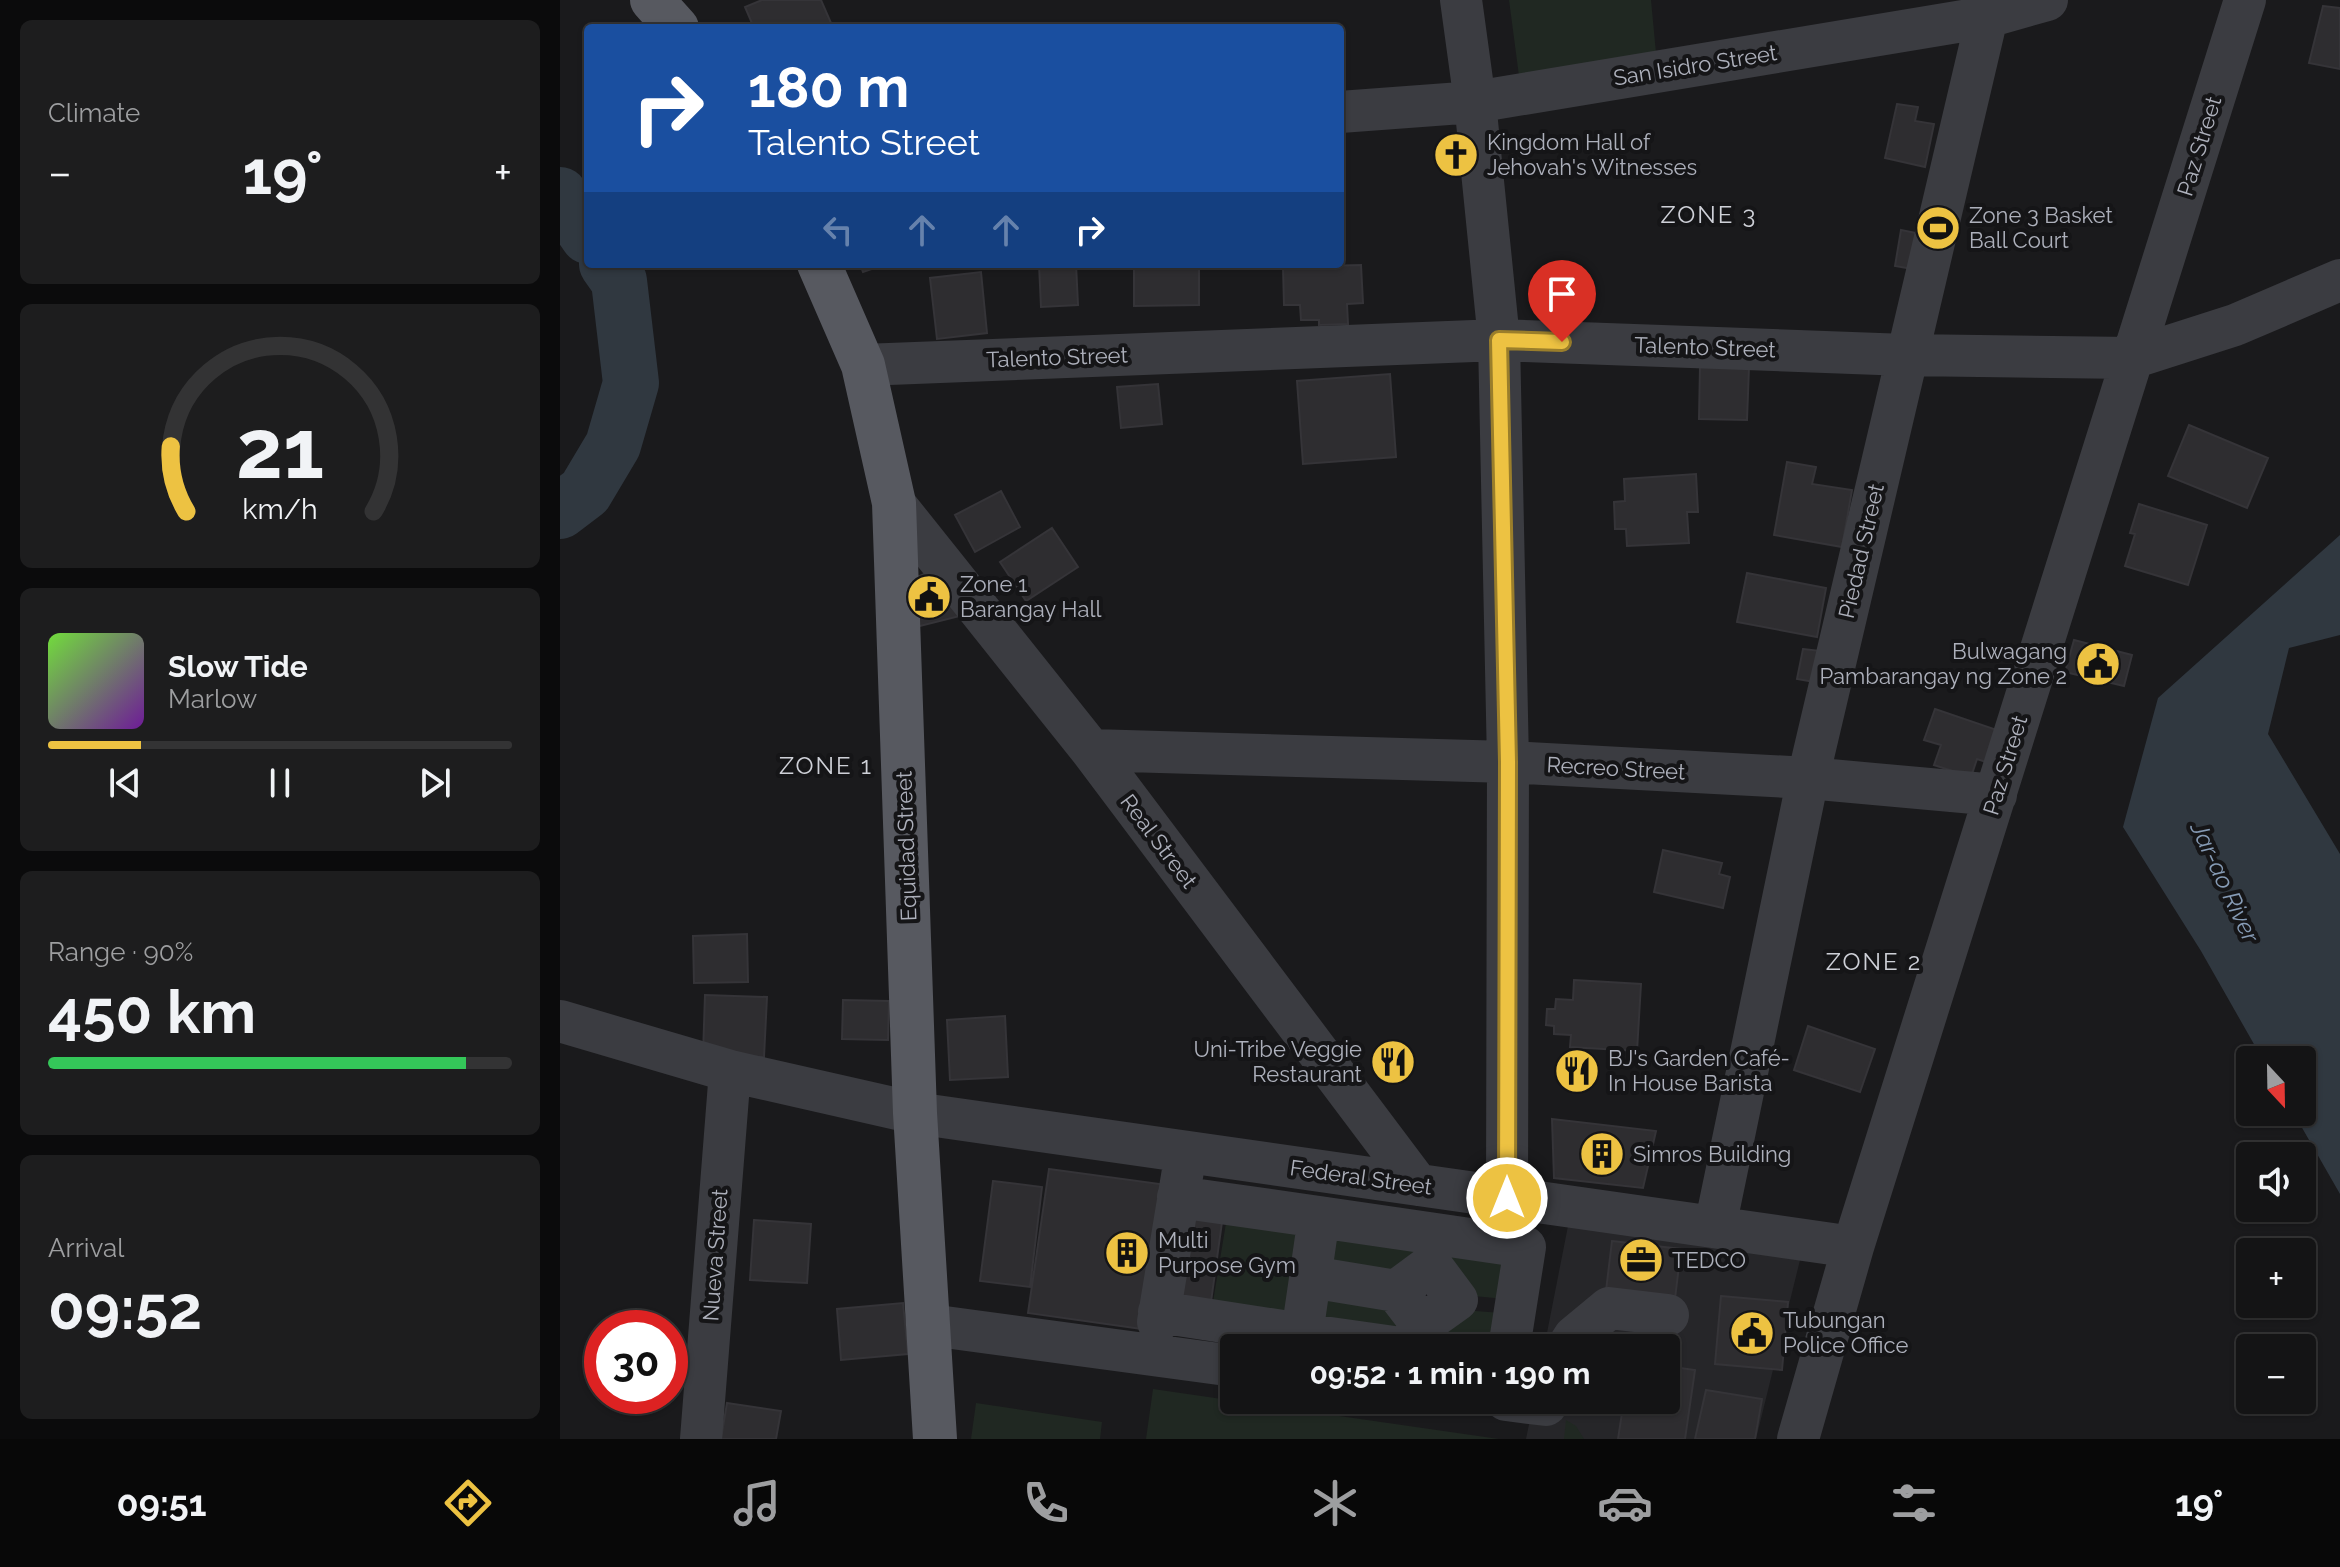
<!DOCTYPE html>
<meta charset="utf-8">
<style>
:root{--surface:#141415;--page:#1d1d1e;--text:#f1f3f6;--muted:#9d9ea0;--line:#333334;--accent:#edc242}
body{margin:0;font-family:Raleway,sans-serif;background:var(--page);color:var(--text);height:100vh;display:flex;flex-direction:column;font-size:30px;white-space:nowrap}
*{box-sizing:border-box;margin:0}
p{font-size:26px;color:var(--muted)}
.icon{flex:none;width:44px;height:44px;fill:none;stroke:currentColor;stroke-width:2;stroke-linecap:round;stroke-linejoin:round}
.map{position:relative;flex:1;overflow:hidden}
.drawer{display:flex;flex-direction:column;gap:20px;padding:20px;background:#0b0b0c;width:560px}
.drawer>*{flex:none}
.top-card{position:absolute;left:24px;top:24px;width:760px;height:244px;border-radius:8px;box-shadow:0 2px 6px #0004,0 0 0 2px var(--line);background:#1a4fa0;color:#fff;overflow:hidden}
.needle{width:52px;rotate:158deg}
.buttons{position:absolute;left:1676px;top:1046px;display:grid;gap:16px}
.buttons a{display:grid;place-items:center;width:80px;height:80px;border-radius:8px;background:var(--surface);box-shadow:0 2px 6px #0004,0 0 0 2px var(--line);font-size:40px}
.speed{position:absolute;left:24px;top:1310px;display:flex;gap:16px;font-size:40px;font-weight:700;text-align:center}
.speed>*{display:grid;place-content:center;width:104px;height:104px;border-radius:50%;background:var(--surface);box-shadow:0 2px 6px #0004,0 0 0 2px var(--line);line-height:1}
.speed .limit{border:12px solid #d22;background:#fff;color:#111}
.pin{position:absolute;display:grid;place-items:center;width:68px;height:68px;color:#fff;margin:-82px -34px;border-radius:50% 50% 50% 0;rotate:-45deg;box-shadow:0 0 8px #0007}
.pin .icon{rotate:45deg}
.me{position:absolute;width:88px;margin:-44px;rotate:0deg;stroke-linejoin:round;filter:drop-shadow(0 0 6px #0008)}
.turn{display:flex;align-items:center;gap:28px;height:168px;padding:0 32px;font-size:36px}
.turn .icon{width:104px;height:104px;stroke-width:2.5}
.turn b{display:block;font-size:56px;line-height:68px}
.lanes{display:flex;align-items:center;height:76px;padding:0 32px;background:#0003;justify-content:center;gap:40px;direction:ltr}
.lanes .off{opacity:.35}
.big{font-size:60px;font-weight:700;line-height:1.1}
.drawer .tile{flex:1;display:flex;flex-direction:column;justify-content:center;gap:12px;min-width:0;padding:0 28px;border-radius:12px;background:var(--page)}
.drawer .dial{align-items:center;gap:0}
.dial svg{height:208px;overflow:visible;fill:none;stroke:var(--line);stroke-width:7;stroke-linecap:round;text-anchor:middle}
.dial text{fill:var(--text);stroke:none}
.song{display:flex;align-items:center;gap:24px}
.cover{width:96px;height:96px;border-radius:12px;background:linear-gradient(135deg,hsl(100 70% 55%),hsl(280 70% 35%))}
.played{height:8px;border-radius:4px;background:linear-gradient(90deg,var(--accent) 20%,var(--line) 20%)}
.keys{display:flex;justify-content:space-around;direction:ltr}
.heat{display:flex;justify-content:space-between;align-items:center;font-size:44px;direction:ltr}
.charge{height:12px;border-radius:6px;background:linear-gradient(90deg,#34c759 90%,var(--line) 0)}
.trip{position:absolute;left:660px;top:1334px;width:460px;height:80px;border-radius:8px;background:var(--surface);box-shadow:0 2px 6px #0004,0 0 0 2px var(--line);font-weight:700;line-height:80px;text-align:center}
.tab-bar{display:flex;height:128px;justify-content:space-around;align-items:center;background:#080808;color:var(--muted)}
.tab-bar .icon{width:56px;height:56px}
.tab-bar .current{color:var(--accent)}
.tab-bar b{font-size:36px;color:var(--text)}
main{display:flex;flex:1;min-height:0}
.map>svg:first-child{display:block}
.built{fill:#262629}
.green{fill:#202822}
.water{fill:#303840}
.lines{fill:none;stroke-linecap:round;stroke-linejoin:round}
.river{stroke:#303840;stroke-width:56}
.building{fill:#2e2d30;stroke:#353438;stroke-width:2}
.minor{stroke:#3b3c41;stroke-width:42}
.major{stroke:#575960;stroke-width:44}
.route-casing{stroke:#9a7e2b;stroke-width:20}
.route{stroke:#edc242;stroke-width:14}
.labels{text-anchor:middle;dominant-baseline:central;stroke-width:8;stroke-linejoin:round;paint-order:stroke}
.street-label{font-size:22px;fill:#adb0bb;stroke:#151517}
.poi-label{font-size:22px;fill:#adb0bb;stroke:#151517;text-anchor:start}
.neighbourhood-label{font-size:24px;letter-spacing:2px;fill:#ced0d7;stroke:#151517}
.water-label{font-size:24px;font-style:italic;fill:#869bb5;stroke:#151517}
</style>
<main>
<section class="drawer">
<div class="tile"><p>Climate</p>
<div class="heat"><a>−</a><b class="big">19°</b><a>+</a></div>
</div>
<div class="tile dial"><svg viewBox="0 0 100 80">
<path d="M14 69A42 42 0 1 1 86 69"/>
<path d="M14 69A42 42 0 0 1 8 44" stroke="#edc242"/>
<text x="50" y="56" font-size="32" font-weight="700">21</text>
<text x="50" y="72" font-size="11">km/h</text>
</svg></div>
<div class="tile">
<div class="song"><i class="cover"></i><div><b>Slow Tide</b><p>Marlow</p></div></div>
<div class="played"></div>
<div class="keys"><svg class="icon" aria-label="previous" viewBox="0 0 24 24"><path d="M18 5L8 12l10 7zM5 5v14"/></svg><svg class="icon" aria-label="pause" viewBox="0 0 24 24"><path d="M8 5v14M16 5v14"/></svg><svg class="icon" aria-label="next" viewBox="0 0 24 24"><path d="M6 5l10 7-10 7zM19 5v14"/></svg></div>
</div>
<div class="tile"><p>Range · 90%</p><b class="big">450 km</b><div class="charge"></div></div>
<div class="tile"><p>Arrival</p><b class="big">09:52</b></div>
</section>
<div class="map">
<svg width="1780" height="1439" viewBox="0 0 1780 1439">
<rect width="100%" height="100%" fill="#1a1a1c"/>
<!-- built -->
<path class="built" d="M1008,1226L1240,1260L1196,1439H966L974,1400H1106V1348H984Z"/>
<!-- green -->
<path class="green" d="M949,0H1091L1096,53L959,76Z
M668,1211L755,1225L738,1328L651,1314Z
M758,1229L864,1244L833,1283L752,1268Z
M882,1246L964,1257L956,1300L903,1295Z
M750,1283L829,1296L853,1328L742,1334Z
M903,1310L954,1314L949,1348H866Z
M593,1389L939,1439H586Z
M416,1403L542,1422L540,1439H411Z
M1006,1420L1016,1426L1024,1439H1004Z"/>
<!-- water -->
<path class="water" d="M1780,535V635L1729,648L1708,734L1780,854V1194L1733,1112H1742V1060H1703L1641,951L1563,827L1598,698Z"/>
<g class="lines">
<!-- river -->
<path class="river" d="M0,195L28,236
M0,511L25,492L53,445L71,383L59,281L47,264"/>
</g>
<!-- building -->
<path class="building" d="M202,0H261L271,23L259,28H194L185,7Z
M1763,6L1780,8V69L1749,63Z
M1337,104L1358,107L1355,121L1374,124L1365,167L1325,158Z
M1341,230L1361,234L1353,269L1335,266Z
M300,264H326L303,272Z
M479,264H516L518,305L481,307Z
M574,264H639V305L574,306Z
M801,265L803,303L787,304L788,324L759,325V320H741L740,305H724L723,267Z
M421,272L427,333L377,339L370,278Z
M1140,366L1189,367L1187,420L1139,419Z
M830,374L836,457L743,464L737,381Z
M598,384L602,424L561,428L557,387Z
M1629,425L1708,458L1687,508L1608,476Z
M1227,462L1256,467L1252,484L1292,490L1282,547L1214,535Z
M1136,474L1138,512H1127L1129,543L1067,546L1066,529H1055L1054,502L1065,501L1064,479Z
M441,491L460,527L415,552L395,515Z
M1579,504L1647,525L1628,585L1565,566L1575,534L1570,533Z
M492,528L518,567L466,601L440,562Z
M367,573L400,616L352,628V579Z
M1187,573L1266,588L1257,637L1177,622Z
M1514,640L1572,655L1564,686L1505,672Z
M1243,649L1261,651L1255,682L1237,679Z
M1375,709L1437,730L1426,762L1417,759L1411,777L1374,765L1381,745L1364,740Z
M1103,850L1162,863L1159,874L1170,877L1163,908L1094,892Z
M187,934L188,982L134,983L133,936Z
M1014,980L1081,984L1077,1051L1010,1047L1011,1035L994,1034V1026L986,1025L987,1009H995L996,999L1013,1000Z
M145,995L207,997L204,1057L143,1055Z
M283,1000L329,1001L328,1040L282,1039Z
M445,1016L448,1077L390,1080L387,1020Z
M1248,1026L1315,1049L1300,1092L1234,1070Z
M992,1119L1096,1131L1083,1188L994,1178Z
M489,1169L666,1193L646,1338L468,1313Z
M433,1181L482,1187L470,1287L420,1281Z
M194,1220L251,1224L247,1283L190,1280Z
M1052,1241L1121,1249L1114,1307L1045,1299Z
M1161,1296L1228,1302L1222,1370L1155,1364Z
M343,1303L348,1354L281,1360L277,1309Z
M1106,1366L1135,1370L1125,1439H1058L1064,1400H1106Z
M1146,1390L1202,1399L1195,1439H1135Z
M167,1403L221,1411L216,1439H161Z"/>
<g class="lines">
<!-- minor -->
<path class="minor" d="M901,0L915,102L939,340L948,762L947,1198
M780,112L915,102L1427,17L1487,0
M303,365L939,340L1346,355L1572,358L1675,325L1780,280
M334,503L531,750L858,1185
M531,750L948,762L1248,778L1436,795
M0,1021L170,1071L355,1113L1293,1247
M618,1197L759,1217
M1155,1227L1248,778L1427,17
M751,1277L836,1291
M599,1312L742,1334
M598,1322L626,1152
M370,1325L674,1366
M841,1348L742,1334L759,1217L965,1247L949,1348
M857,1348L862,1325L897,1300L871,1265L836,1291L862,1325
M1007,1348L1014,1337L1049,1308L1108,1315
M946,1400L986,1405
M141,1439L170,1071
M1238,1439L1293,1247L1685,0"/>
<!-- major -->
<path class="major" d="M92,0L117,28
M259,264L303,365L334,503L355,1113L375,1439"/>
</g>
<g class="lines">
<!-- route casing -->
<g class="route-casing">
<path id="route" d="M947,1198L948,762L939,340L1002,342"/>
</g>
<!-- route -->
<use href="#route" class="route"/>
</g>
<!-- icons -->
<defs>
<g id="church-disc" transform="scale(2.3)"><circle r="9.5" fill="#edc242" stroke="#151517"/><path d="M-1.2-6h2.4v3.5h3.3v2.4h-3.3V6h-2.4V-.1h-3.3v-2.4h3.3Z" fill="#111"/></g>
<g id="stadium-disc" transform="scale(2.3)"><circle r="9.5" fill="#edc242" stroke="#151517"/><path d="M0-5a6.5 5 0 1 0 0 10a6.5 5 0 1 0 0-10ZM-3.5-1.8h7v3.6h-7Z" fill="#111"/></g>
<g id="civic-disc" transform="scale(2.3)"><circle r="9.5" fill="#edc242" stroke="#151517"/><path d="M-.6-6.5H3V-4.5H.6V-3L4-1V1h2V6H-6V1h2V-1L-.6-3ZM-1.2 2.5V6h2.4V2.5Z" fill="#111"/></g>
<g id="restaurant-disc" transform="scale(2.3)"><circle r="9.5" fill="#edc242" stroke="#151517"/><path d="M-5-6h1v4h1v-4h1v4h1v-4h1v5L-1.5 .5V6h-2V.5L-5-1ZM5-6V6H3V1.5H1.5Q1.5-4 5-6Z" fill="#111"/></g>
<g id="building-disc" transform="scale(2.3)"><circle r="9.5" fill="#edc242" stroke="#151517"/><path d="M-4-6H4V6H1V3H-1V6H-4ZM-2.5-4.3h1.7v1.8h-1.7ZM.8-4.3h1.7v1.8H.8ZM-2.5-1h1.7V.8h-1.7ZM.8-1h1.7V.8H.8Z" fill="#111"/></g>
<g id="office-disc" transform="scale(2.3)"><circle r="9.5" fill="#edc242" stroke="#151517"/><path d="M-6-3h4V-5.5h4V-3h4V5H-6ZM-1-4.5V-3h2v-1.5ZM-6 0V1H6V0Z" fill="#111"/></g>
</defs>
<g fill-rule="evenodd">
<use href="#church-disc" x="896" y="155"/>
<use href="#stadium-disc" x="1378" y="228"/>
<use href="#civic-disc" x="369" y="597"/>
<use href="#civic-disc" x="1538" y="664"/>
<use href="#restaurant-disc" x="833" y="1062"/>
<use href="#restaurant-disc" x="1017" y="1071"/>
<use href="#building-disc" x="1042" y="1154"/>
<use href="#building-disc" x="567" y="1253"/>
<use href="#office-disc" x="1081" y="1260"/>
<use href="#civic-disc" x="1192" y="1333"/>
</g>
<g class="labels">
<!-- street labels -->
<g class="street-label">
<text transform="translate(1135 65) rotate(-9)">San Isidro Street</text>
<text transform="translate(1639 146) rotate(-73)">Paz Street</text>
<text transform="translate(1145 347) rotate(2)">Talento Street</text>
<text transform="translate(497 357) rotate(-2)">Talento Street</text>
<text transform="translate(1301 551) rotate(-77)">Piedad Street</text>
<text transform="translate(1445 765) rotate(-73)">Paz Street</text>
<text transform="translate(1056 768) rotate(3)">Recreo Street</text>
<text transform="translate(599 841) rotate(53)">Real Street</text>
<text transform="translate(346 846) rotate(-92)">Equidad Street</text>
<text transform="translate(801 1177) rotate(8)">Federal Street</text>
<text transform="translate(155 1255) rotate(-86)">Nueva Street</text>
</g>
<!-- poi labels -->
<g class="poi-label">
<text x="927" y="142">Kingdom Hall of<tspan x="927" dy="25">Jehovah's Witnesses</tspan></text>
<text x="1409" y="215">Zone 3 Basket<tspan x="1409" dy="25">Ball Court</tspan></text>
<text x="400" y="584">Zone 1<tspan x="400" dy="25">Barangay Hall</tspan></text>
<text x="1507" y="651" text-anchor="end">Bulwagang<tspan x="1507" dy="25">Pambarangay ng Zone 2</tspan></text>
<text x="802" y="1049" text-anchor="end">Uni-Tribe Veggie<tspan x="802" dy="25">Restaurant</tspan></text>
<text x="1048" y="1058">BJ's Garden Café-<tspan x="1048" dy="25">In House Barista</tspan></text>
<text x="1073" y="1154">Simros Building</text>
<text x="598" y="1240">Multi<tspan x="598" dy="25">Purpose Gym</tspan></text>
<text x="1112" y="1260">TEDCO</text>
<text x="1223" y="1320">Tubungan<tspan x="1223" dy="25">Police Office</tspan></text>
</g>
<!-- neighbourhood labels -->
<g class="neighbourhood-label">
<text x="1149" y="214">ZONE 3</text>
<text x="266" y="765">ZONE 1</text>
<text x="1314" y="961">ZONE 2</text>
</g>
<!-- water labels -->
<g class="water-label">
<text transform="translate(1665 882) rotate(65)">Jar-ao River</text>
</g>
</g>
</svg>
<div class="buttons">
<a><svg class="needle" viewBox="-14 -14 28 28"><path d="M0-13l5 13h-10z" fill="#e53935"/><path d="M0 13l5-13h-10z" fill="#9d9ea0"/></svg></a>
<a><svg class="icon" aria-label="sound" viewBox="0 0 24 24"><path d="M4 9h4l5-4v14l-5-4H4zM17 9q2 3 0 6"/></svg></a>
<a>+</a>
<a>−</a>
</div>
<div class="speed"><div class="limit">30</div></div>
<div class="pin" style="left:1002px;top:342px;background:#d93025"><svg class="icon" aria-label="arrive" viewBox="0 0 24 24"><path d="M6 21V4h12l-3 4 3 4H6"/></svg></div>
<svg class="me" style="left:947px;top:1198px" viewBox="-20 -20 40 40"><circle r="17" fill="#edc242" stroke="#fff" stroke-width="3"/><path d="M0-11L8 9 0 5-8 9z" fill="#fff"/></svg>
<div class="trip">09:52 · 1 min · 190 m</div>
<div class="top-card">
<div class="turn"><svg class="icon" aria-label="right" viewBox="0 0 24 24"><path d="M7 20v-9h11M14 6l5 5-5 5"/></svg><div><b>180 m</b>Talento Street</div></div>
<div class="lanes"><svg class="icon off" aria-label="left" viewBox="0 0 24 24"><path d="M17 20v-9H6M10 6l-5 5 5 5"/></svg><svg class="icon off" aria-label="ahead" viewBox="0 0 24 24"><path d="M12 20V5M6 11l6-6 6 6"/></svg><svg class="icon off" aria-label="ahead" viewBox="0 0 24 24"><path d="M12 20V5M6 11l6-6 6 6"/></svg><svg class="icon" aria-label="right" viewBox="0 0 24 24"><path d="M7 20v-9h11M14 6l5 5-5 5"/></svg></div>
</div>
</div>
</main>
<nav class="tab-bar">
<b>09:51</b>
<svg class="icon current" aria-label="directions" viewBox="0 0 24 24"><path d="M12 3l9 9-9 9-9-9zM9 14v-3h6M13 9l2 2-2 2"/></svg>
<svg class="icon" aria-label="music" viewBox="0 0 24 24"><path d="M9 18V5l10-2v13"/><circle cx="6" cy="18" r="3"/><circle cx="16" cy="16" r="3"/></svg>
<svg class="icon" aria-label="phone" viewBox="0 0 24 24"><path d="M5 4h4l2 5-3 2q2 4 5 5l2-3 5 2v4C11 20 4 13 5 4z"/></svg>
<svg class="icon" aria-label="climate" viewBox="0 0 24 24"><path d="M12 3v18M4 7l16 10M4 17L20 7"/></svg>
<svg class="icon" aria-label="car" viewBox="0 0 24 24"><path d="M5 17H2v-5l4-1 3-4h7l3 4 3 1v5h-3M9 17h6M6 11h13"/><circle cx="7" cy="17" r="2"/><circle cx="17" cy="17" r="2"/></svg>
<svg class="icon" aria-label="filters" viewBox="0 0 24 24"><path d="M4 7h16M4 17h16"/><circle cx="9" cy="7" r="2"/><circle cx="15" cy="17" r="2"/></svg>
<b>19°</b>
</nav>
